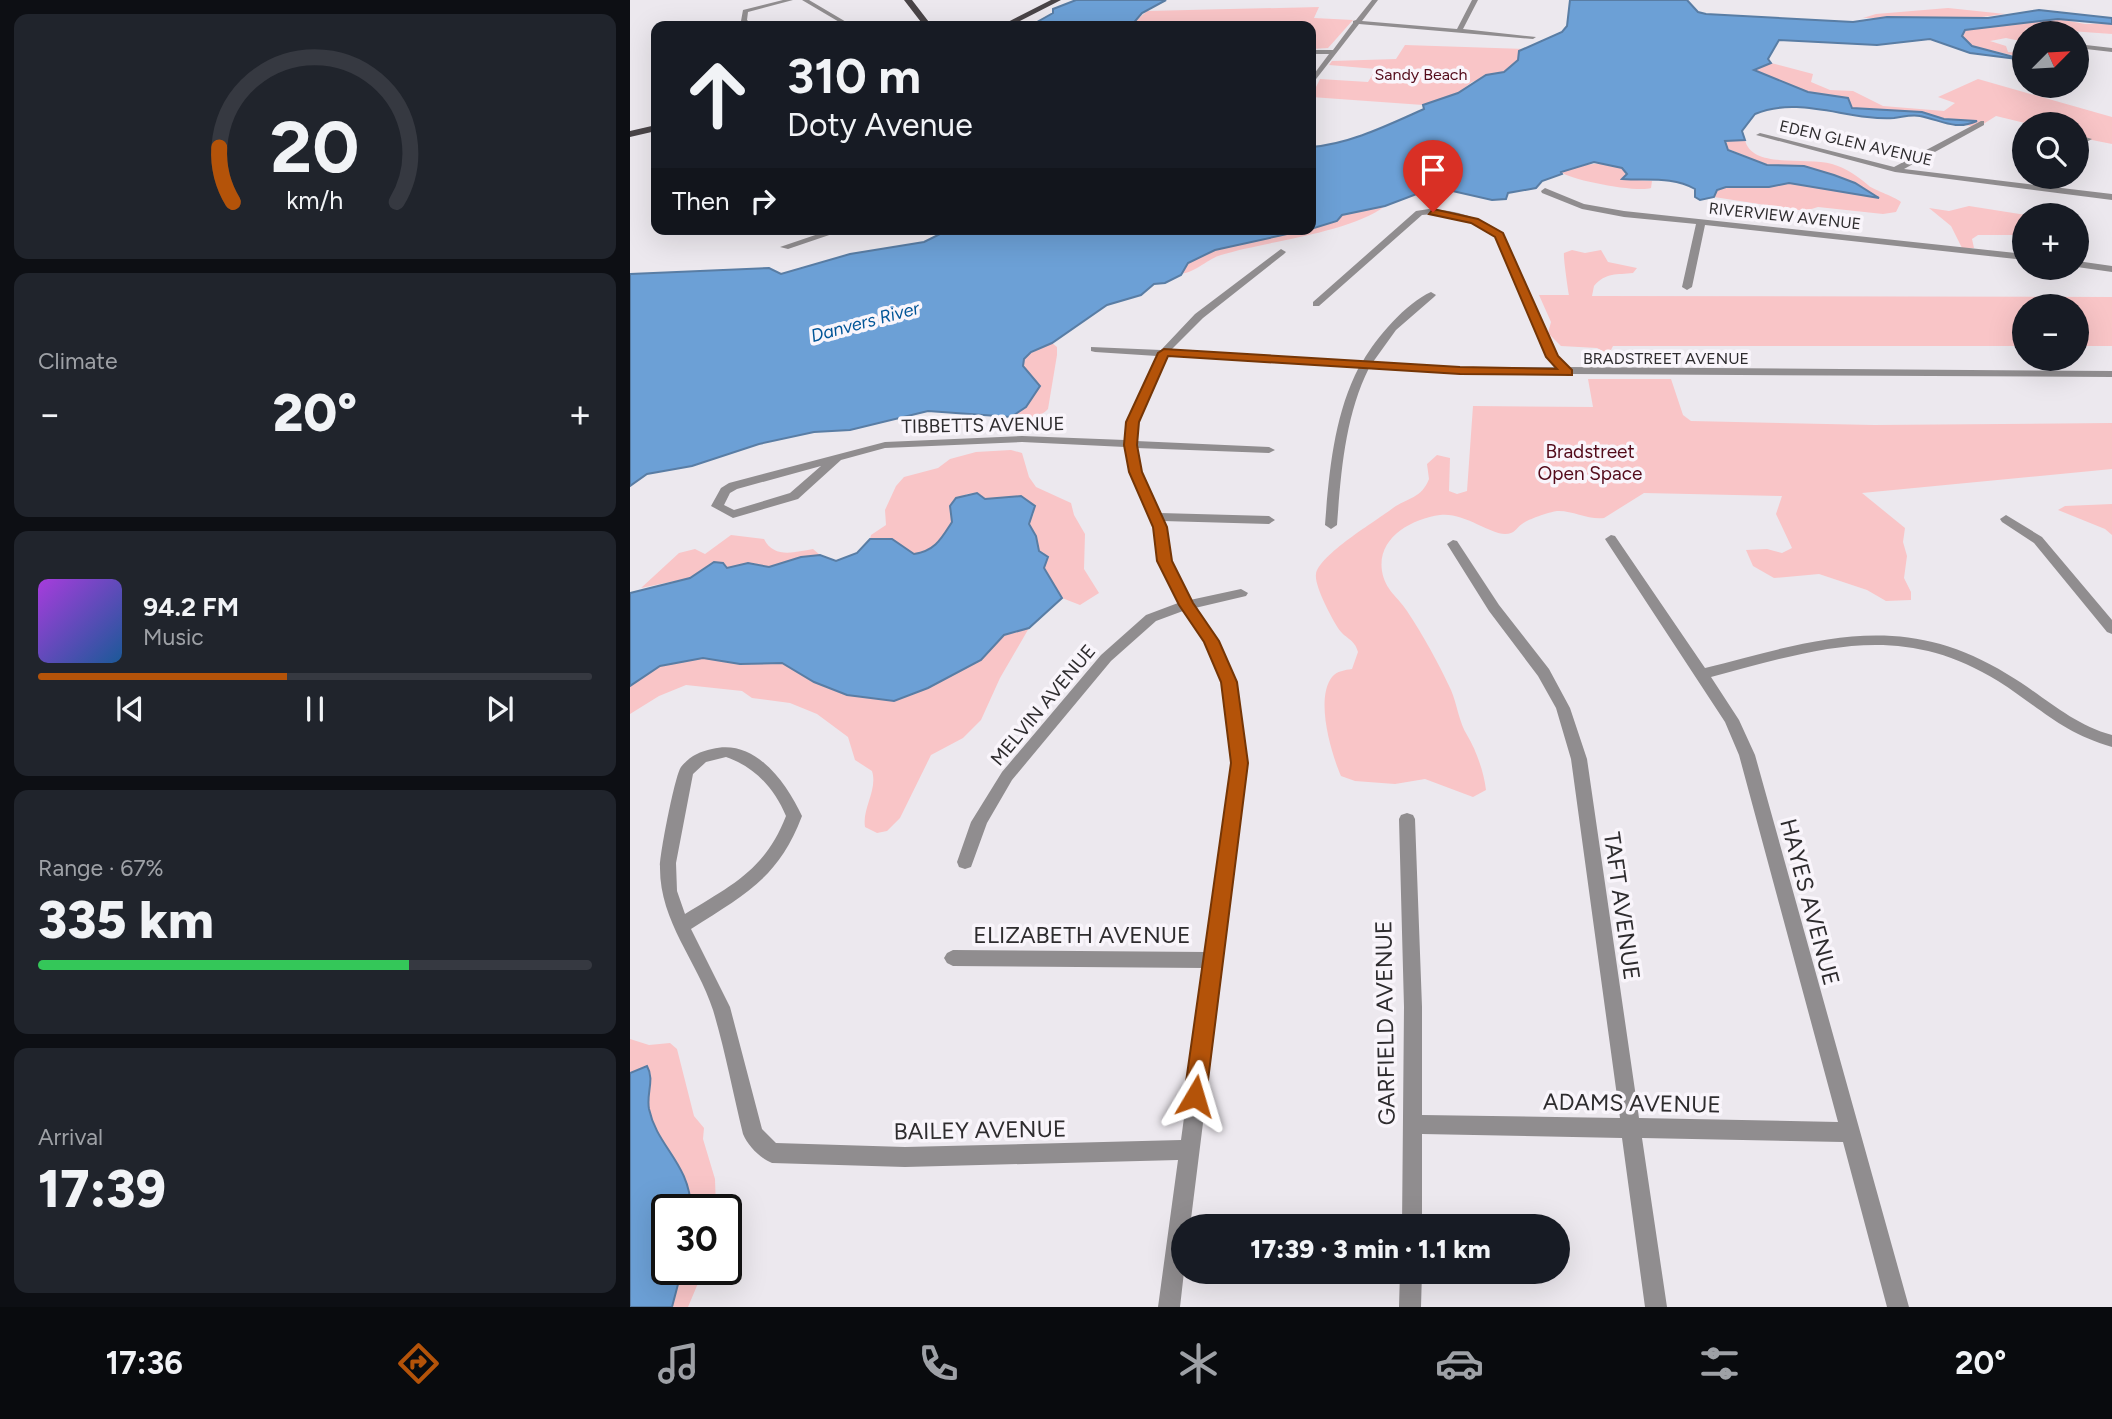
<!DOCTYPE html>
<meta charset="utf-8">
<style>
:root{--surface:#171b24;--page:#20242c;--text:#f1f3f6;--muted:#9ea1a6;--line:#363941;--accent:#b45309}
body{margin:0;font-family:Figtree,sans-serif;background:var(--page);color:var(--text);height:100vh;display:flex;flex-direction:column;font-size:26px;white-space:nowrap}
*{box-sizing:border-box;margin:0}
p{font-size:23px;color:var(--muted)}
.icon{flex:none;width:38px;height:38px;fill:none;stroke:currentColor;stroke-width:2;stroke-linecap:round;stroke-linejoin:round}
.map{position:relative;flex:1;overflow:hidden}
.details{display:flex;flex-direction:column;gap:14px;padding:14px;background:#0d0f14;width:630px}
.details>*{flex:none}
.hud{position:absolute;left:21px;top:21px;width:665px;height:214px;border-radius:14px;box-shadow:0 7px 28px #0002;background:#171b24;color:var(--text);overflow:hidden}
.needle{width:46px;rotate:66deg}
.fabs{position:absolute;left:1382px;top:21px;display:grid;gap:14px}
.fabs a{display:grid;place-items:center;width:77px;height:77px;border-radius:50%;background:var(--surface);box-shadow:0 7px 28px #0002;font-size:35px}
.speed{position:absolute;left:21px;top:1194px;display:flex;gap:14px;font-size:35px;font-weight:700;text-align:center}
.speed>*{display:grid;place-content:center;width:91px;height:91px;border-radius:50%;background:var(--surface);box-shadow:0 7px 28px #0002;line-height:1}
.speed .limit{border:4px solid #111;border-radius:10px;background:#fff;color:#111}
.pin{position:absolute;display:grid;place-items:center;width:60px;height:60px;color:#fff;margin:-72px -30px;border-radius:50% 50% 50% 0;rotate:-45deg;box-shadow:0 0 7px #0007}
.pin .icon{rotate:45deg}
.me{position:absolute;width:77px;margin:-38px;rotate:7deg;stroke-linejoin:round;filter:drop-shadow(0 0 5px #0008)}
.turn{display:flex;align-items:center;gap:24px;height:147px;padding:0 21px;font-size:32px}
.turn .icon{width:91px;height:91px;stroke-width:2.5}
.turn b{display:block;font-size:49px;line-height:60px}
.then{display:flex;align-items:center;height:66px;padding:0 21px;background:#0003;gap:14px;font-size:26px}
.big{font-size:52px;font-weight:800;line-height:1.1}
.details .card{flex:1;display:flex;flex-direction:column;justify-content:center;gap:10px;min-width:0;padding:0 24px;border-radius:14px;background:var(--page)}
.details .dial{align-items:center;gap:0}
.dial svg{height:182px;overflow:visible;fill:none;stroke:var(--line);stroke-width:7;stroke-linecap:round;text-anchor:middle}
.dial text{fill:var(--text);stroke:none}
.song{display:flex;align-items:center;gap:21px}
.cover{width:84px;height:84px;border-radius:10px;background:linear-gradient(135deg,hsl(280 70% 55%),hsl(210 70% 35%))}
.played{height:7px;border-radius:4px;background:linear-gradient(90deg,var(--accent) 45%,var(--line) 45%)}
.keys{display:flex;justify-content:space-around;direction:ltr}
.heat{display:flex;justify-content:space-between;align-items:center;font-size:38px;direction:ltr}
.charge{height:10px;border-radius:5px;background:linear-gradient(90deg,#34c759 67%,var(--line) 0)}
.trip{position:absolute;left:541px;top:1214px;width:399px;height:70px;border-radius:35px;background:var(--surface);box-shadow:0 7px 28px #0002;font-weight:800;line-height:70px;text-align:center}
.tabs{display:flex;height:112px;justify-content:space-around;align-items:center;background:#090b0e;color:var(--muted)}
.tabs .icon{width:49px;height:49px}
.tabs .selected{color:var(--accent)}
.tabs b{font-size:32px;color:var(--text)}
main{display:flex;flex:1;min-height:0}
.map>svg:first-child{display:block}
.green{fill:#f9c5c7}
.water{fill:#6ca0d6;stroke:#597da4;stroke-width:2}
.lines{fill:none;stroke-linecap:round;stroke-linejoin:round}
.minor{fill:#908d8f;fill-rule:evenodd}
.major{fill:#494447;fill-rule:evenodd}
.route{fill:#b45309;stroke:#753606;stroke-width:2}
.labels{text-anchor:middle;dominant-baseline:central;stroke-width:7;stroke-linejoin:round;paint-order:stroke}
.far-park-label{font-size:16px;fill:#530b1a;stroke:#f9f5fb}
.far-street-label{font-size:16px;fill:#2e2c2e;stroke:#f9f5fb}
.far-water-label{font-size:18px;font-style:italic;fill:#015597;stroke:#f9f5fb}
.street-label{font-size:19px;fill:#2e2c2e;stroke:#f9f5fb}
.park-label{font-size:19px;fill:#530b1a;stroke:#f9f5fb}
.near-street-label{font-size:23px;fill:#2e2c2e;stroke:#f9f5fb}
</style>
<main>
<section class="details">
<div class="card dial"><svg viewBox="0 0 100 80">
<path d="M14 69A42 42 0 1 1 86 69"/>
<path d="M14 69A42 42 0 0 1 8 45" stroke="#b45309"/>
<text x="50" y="56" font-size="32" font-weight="700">20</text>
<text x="50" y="72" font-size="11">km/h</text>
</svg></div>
<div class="card"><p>Climate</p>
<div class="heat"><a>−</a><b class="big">20°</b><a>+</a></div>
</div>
<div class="card">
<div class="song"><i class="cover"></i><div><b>94.2 FM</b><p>Music</p></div></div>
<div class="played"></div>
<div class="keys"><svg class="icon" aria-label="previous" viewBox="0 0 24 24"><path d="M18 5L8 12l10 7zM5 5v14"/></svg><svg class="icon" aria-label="pause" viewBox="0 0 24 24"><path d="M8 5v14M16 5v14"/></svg><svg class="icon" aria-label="next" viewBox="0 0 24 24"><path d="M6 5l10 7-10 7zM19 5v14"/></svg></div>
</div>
<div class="card"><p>Range · 67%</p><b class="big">335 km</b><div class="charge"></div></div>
<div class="card"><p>Arrival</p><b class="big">17:39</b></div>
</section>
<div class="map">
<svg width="1482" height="1307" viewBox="0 0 1482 1307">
<rect width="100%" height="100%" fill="#ece8ee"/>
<!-- green -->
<path class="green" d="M689,7L684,18L723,20L698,48L681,49V26H500L517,11Z
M1318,8L1375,14L1344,18H1233L1246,14Z
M1428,19L1455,24L1482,23V34L1398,28L1395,29L1399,33H1395V42L1376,38L1360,41L1376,46L1378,52L1395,53V58L1342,46L1332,36L1333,31L1338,29Z
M775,45L895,49L889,51L888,60L874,72L842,82L828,93L793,105L681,97L690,79L738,82L746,69L699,65L702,61L766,59Z
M1141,63L1183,74L1181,82L1200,90L1223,91L1253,106L1314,111L1325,103L1308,97L1348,79L1482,117V144L1447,137V124H1399L1366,116L1347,128L1292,112L1222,108L1217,97L1178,92L1124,70Z
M1097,140H1115C1122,170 1178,156 1202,164C1216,168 1229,177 1238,185C1241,189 1264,196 1271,202L1266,212L1253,214L1188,207L1175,211L1084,197L1086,191L1097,187H1139L1160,183L1248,198L1204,175L1174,166L1137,165L1096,148Z
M973,163L992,167L997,174L992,179L1022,181L1021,188C1008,193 940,180 931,172L945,166Z
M755,206C720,233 637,241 591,255C579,258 559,277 549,273L558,263L585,250L681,229L706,221L712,215Z
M1339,206L1396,215L1395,235H1348L1342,239L1344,248H1332L1321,226L1299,208L1319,211Z
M942,250L955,253L971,250L978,262L1007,268L1003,273C987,275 976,272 964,286L962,296L1482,297V346H1447V306H1395V346H983L979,354L967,348L931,346L918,333L921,322L909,295H939C938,291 933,255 934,253Z
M422,343L427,347V355L418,409C408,419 394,422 381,417L401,400L403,381L394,368V359L404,350Z
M958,379H1041L1053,415L1061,421L1244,425L1482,423V469L1232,493L1275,528L1273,542L1277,556L1274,578L1281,592V600L1256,601L1237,590L1189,574L1144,578L1123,566L1116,550L1137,549L1152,553L1162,548L1146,514L1152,496L1014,493L974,518C958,520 942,510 927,511C920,512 898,519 892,524C886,528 885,534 875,534C860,534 833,512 810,515C781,519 747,538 752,571C755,590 768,597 777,611C793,635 809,664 821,690C827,704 829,722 837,735C846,750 854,772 856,790L843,797L795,779L765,784L725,781L711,776C701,753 685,699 702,677C707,671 715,670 722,669L728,652C725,639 714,638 708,628C701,617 684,585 686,574C689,555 746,521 763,508C777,498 792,498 799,479L797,464L807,455L820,458L819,491L827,494L837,491L843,406L963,407Z
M381,450L392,453L399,477L406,487L441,503L444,515L455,534L454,569L469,593L450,605L432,598L414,567V553L409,551L406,536L399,524L404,513L391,496L355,499L347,493L337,494L320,506L322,522C311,539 305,551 284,554L262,539H240L241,535L256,525L255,510L266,486L274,477L308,468L320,459L346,452Z
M1482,504V535L1475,529L1428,510L1435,506Z
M101,535L134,539C144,559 165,552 183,549L190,555L171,557L139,567L132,568L123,563L96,568L77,566L60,578L11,588L49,553L65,549L75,554Z
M399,628L370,678L351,720L333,738L301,755L270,818L257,831L247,833L235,827C232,808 248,790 242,771L225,760L218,737L187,714L160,703L122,698L112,691L56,685L29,696L0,714V686L30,666L73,658L110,664L152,663L184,682L217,695L256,700L298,688L351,660L374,635Z
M0,1039L19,1045L40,1043L47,1049L64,1116L74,1128L73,1139L85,1179L86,1209H61C59,1163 27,1147 19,1109C16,1093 25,1080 17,1066L0,1073Z
M52,1269H74L58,1307H42Z"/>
<!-- water -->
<path class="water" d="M446,0H536L512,13L501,26H400L423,13V9Z
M940,0H1057L1068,12L1076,14L1223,22L1257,17L1358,18L1409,10L1482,18V24L1428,19L1335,30L1332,36L1342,46L1395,60L1340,53L1300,39L1247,45L1149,40L1138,59L1141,63L1124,70L1178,92L1218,98L1222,108L1292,112L1314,119L1347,121C1325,131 1311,120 1290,116C1281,114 1273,117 1264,118C1219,121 1169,95 1125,114L1112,131L1115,140L1095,141L1098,150L1137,165L1174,166L1204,175L1225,183L1249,198L1159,183L1139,187H1096L1087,190L1084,197L1070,200L1065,197V189C1042,176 1017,181 992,179L997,174L992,168L964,162L931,172L932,174L912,181L906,188L878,193L876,199L862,200L805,187L755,206L712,215L707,221L681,229V147C720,144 758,125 794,109L793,105L828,93L856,75L874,72L888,60L889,51L932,32L937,26Z
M320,229H680L585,250L558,263L551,275L535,283L524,284L511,295L477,305L422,343L401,352L394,359L393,366L410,386L396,407L381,417L298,411L220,430L184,432L129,444L62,466L17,474L0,486V274L139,268L151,274L220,254L294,242Z
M347,493L355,499L391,496L405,506L399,524L406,536L409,551L418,557L414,568L432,598L399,628L374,635L351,660L298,688L264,701L217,695L184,682L152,663L110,664L73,658L30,666L0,686V593L60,578L84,562L93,563L97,568L118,563L139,567L171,557L190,555L206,561L227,553L240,539H262L284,554C305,551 311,539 322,522L320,506L326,498Z
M17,1066C25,1080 16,1093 19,1109C27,1147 60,1163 61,1209H37V1269H52L42,1307H0V1073Z"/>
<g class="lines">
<!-- minor -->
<path class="minor" d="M153,0H163L118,12L117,20L123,26H116L111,21L113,10Z
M172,0H179L223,26H216Z
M742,0H748L732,21L827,29L842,0H848L833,29L906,37L903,39L729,24L683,83L681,84V78L699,54H681V50H703L723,23V21L726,20Z
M1447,44L1482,48V52L1447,48Z
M1351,121H1354V125L1274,169L1482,194V200L1265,172L1126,135L1130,133L1264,167Z
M1455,137L1462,139L1447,147V142Z
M915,188L954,204L994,211L1395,254V260L1075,225L1062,287L1057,290L1052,287L1066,224L994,217L952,209L912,193L911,191Z
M799,209C826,210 851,218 873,233L927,356L938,367L1482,371V377L943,374L938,376L933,374L830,373L739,368C715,416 711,472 707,525L701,529L695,525C699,472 704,415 729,367L537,356L508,422L506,441L639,447L645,450L639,453L506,448L511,472L530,513L639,516L645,520L639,524L533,521L541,561L560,600L611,589L618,593L616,596L565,608L588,641L606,682L618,763L560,1227H553L554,1272L550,1307H528L548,1160L275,1167L142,1163C130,1158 118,1146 113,1134C103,1093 95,1050 83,1010C67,960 29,921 30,866C30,853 45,775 51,767C60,756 69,752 82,749C125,738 156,782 172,816C148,879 115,894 61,929L100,1007L132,1129L146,1143L275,1147L551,1140L574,968L323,966L317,963L314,958L317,953L323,950L576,952L602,763L592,682L575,642L553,611L526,621L481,661L382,780L357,823L341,867L335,869L329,867L327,862L341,822L372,772L471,655L516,615L548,603L529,561L524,527L499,472L495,447L392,442L255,448L211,460L168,499L103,518L81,506L91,488L99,483L255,442L392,436L495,440L496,422L527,356L465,352L461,351V347L531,350L565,314L651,249L656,252L654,254L573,318L541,350L733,361C746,338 776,303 801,292L806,295L804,297L766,330L743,362L830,367H926L917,357L866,236C844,222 818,211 792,215L689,306H683V302L786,211ZM191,466L160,493L104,510L94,505L100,493L107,489ZM96,757C125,767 144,788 156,816C135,870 102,885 55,914L47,891L46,863L63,774L76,762Z
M203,229H217L158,249L150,247Z
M1447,261L1482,266V272L1447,267Z
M1376,515L1412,537L1482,620V634L1477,632L1404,543L1372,522L1370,519Z
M981,535L985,536L1075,668C1185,640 1272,609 1377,674C1413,695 1441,724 1482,735V747C1432,733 1409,707 1368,681C1269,619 1184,650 1081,677L1109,720L1125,755L1279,1307H1257L1213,1142L1012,1138L1037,1307H1015L992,1138L792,1134V1227H772L774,1007L769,819L771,815L777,813L783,815L785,819L792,1007V1115L990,1118L941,759L926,708L908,676L859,611L817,544L823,540L827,541L869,605L919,669L940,708L957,759L1009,1118L1208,1122L1109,755L1095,722L975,539Z
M770,1272H792L791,1307H769Z"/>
<!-- major -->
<path class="major" d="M274,0H282L302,26H294Z
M421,0H431L380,26H370Z
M26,125V131L0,137V131Z"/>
</g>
<!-- route -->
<path class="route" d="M803,209L848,219L873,233L928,356L942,370V375L830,374L538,356L509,422L507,445L512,472L537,527L542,561L563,603L589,641L607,682L618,763L576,1096L573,1103L565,1106L557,1103L554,1096L601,763L591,682L574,642L549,605L527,561L523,527L499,472L494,445L496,422L528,353L534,349L830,367L927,369L916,357L865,237L841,223L799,214Z"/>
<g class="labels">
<!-- far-park labels -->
<g class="far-park-label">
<text x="791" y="74">Sandy Beach</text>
</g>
<!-- far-street labels -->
<g class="far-street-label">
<text transform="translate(1226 143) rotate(13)">EDEN GLEN AVENUE</text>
<text transform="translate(1155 216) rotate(6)">RIVERVIEW AVENUE</text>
<text x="1036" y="358">BRADSTREET AVENUE</text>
</g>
<!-- far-water labels -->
<g class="far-water-label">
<text transform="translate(235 322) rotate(-15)">Danvers River</text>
</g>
<!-- street labels -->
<g class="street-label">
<text transform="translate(353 425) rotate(-1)">TIBBETTS AVENUE</text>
<text transform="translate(413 705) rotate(-50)">MELVIN AVENUE</text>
</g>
<!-- park labels -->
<g class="park-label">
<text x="960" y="451">Bradstreet<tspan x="960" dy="22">Open Space</tspan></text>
</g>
<!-- near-street labels -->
<g class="near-street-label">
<text transform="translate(1180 902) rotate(75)">HAYES AVENUE</text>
<text transform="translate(992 906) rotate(82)">TAFT AVENUE</text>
<text x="452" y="935">ELIZABETH AVENUE</text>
<text transform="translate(755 1023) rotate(-91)">GARFIELD AVENUE</text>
<text transform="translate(1002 1103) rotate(1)">ADAMS AVENUE</text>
<text transform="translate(350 1130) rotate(-1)">BAILEY AVENUE</text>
</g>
</g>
</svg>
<div class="fabs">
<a><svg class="needle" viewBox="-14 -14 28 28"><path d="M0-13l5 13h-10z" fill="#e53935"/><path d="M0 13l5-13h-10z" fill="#9ea1a6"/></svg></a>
<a><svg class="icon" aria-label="search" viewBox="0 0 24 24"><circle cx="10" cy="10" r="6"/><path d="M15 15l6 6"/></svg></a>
<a>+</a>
<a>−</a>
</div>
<div class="speed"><div class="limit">30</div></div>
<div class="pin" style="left:803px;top:212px;background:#d93025"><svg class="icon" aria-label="arrive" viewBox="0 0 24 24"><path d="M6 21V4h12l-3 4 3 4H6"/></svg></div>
<svg class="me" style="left:565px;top:1096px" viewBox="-20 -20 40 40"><path d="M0-17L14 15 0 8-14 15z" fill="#b45309" stroke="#fff" stroke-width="4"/></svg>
<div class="trip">17:39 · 3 min · 1.1 km</div>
<div class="hud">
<div class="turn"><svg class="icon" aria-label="ahead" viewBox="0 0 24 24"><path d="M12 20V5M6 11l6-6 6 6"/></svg><div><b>310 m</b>Doty Avenue</div></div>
<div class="then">Then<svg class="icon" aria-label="right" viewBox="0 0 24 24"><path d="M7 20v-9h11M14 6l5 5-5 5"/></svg></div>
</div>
</div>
</main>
<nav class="tabs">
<b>17:36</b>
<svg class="icon selected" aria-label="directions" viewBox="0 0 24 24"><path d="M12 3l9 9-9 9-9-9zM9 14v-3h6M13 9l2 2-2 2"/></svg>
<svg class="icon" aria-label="music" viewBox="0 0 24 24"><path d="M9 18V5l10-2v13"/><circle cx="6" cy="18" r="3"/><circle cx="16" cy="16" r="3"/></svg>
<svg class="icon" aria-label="phone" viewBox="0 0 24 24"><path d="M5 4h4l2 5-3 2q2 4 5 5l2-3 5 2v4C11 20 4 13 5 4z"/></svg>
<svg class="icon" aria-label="climate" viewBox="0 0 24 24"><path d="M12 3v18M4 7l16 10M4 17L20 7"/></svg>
<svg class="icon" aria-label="car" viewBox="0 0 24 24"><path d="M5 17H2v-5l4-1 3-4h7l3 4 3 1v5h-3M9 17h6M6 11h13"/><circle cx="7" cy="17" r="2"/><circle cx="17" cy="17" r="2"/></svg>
<svg class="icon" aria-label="filters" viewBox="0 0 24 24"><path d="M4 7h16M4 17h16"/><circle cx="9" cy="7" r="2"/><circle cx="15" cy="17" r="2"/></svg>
<b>20°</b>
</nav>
